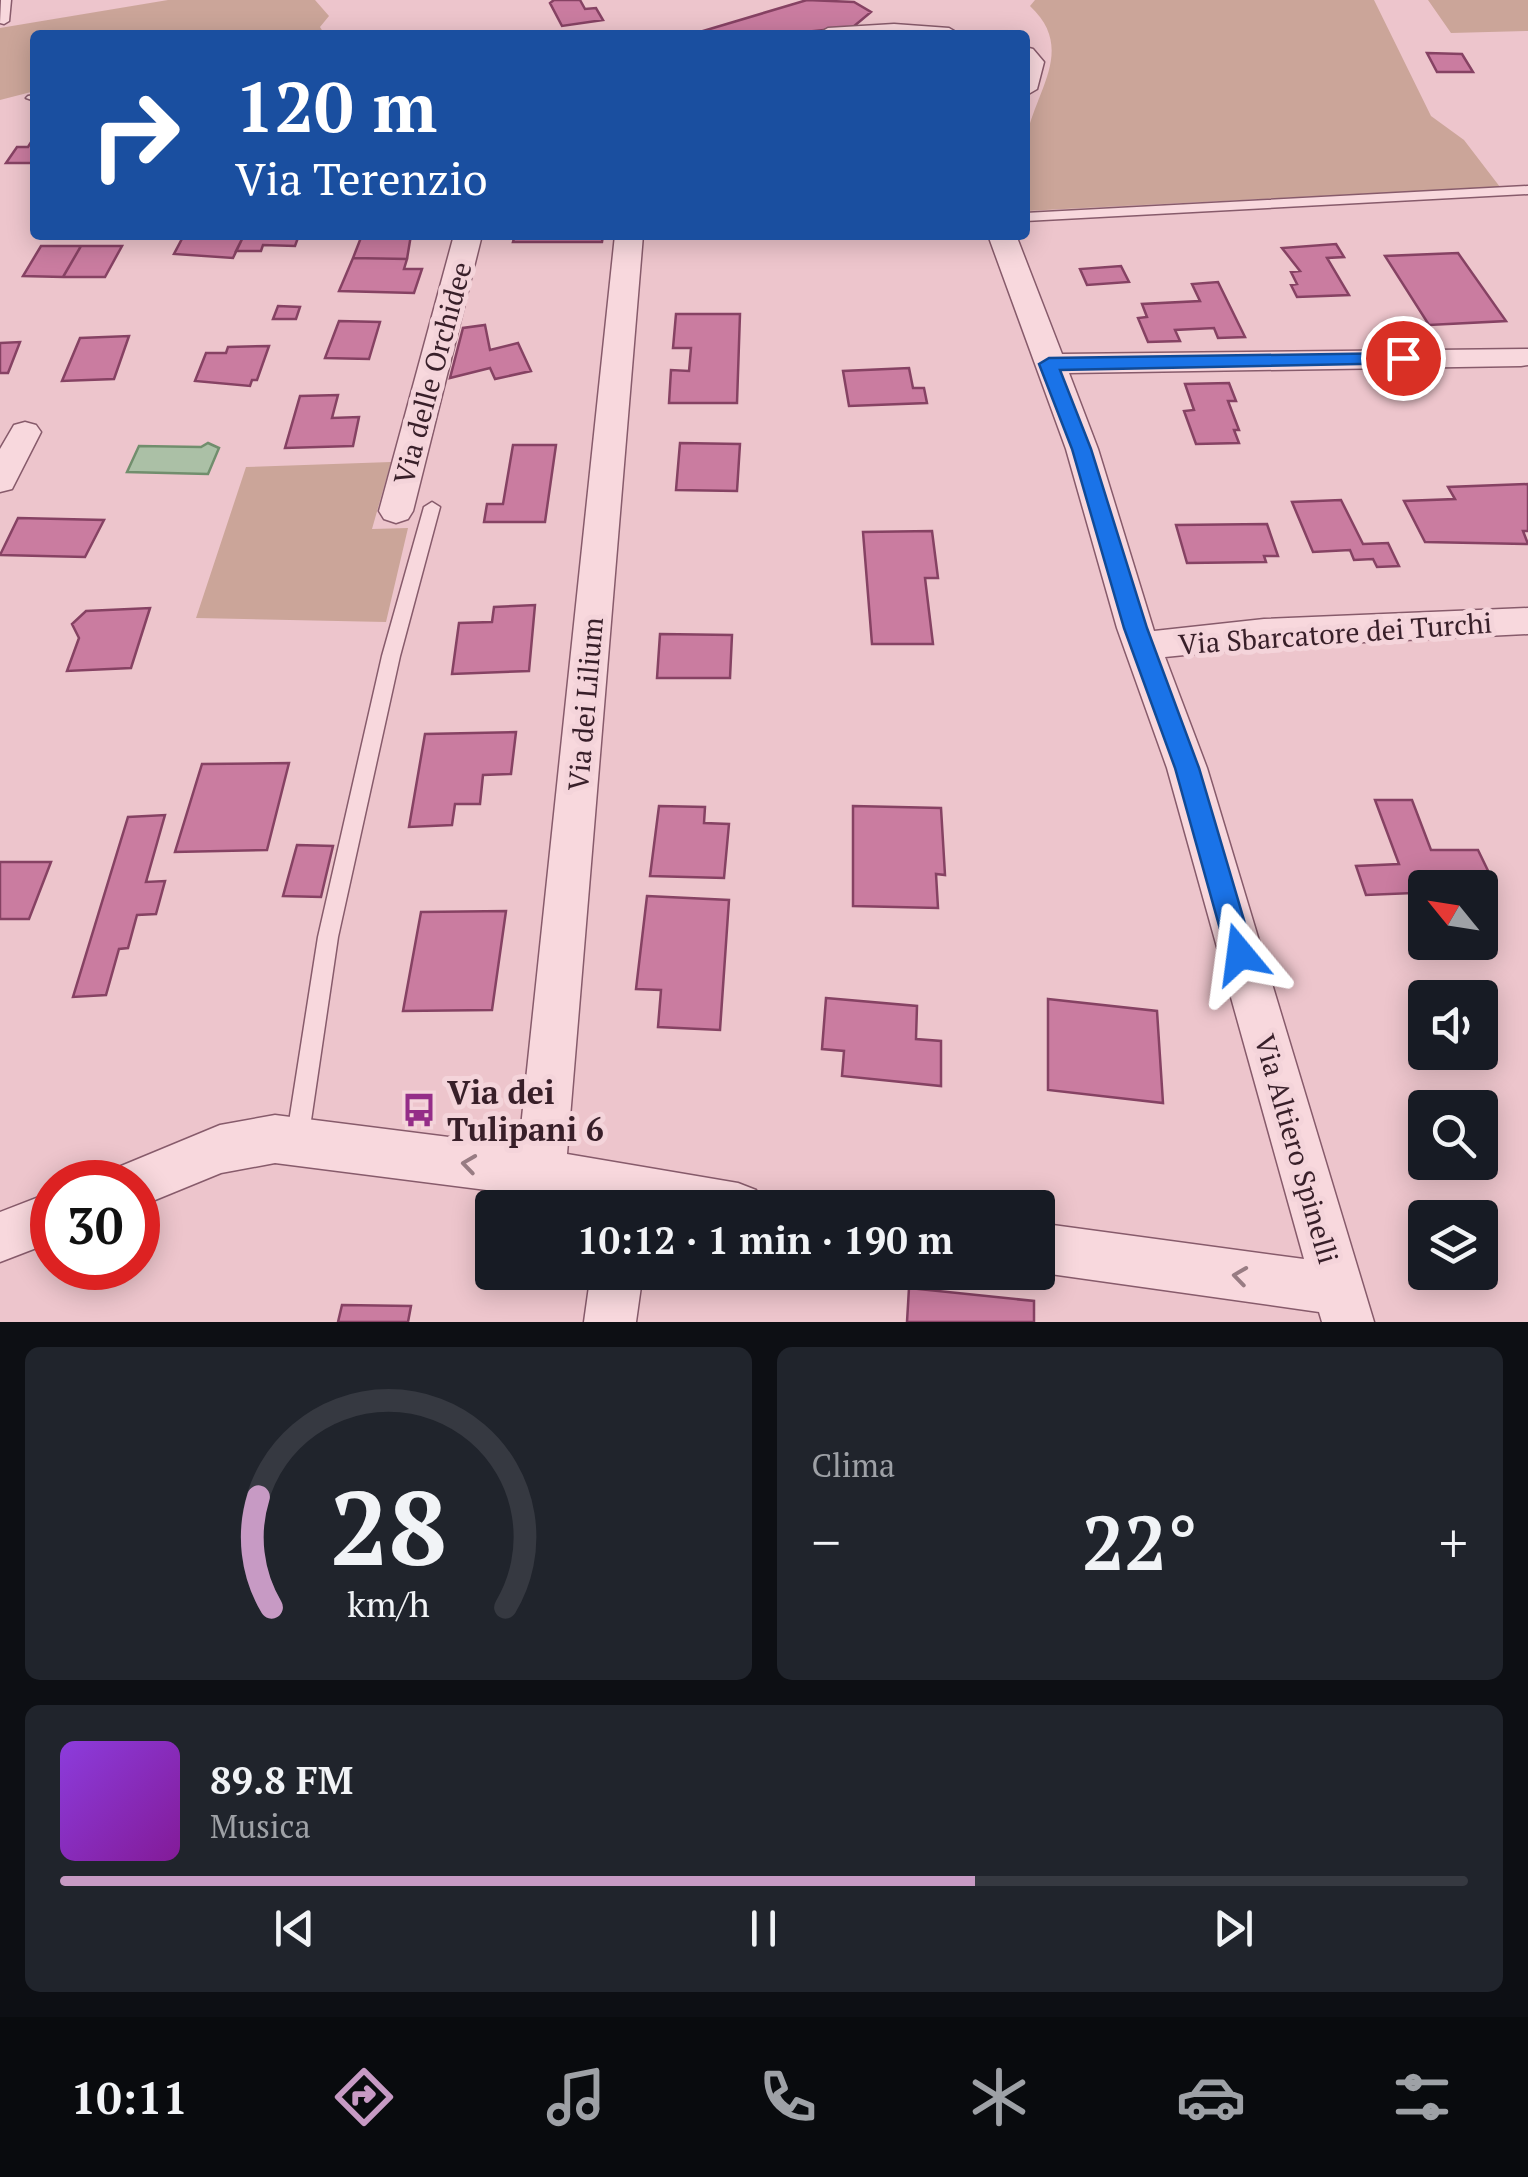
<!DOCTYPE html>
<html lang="it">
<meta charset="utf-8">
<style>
:root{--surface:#171b24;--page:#20242c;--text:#f1f3f6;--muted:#9ea1a6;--line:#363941;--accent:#c79ac4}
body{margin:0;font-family:"PT Serif",serif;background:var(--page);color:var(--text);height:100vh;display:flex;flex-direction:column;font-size:38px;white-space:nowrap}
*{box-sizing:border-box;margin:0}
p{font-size:32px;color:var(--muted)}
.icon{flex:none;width:55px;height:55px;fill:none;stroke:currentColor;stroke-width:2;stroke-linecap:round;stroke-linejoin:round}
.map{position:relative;height:1322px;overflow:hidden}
.sheet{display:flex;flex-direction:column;gap:25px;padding:25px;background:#0d0f14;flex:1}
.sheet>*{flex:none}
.hud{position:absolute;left:30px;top:30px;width:1000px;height:210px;border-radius:10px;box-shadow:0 5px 25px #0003;background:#1a4fa0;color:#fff;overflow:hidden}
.needle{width:65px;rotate:300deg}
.buttons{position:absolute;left:1408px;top:870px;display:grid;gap:20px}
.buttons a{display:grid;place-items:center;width:90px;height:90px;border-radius:10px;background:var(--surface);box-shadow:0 5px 25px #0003;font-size:50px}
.speed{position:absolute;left:30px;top:1160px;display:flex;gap:20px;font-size:50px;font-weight:700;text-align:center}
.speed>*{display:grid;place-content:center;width:130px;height:130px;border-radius:50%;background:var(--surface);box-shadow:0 5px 25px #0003;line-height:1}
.speed .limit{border:15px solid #d22;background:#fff;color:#111}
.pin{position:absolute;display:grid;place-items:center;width:85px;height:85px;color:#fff;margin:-42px;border:5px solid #fff;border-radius:50%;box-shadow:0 2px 10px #0007}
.me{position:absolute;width:110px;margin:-55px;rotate:344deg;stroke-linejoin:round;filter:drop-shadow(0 0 8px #0008)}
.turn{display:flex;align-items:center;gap:35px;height:210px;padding:0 40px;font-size:45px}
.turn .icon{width:130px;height:130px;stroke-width:2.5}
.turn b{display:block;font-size:70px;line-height:85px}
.big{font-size:75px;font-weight:800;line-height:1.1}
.sheet .widget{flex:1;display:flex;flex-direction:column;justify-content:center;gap:15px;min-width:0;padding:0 35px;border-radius:15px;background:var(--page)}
.sheet .dial{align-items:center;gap:0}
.dial svg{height:260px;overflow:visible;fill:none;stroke:var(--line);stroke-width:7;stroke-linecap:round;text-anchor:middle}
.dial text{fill:var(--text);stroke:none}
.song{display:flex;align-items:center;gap:30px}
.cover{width:120px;height:120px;border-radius:15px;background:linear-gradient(135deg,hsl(270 70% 55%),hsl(290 70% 35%))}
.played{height:10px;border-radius:5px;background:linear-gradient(90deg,var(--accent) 65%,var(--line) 65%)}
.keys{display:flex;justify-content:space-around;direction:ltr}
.heat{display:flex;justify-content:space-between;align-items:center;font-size:55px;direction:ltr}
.sheet .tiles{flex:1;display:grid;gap:25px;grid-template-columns:1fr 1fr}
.widget:last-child{grid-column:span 2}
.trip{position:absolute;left:475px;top:1190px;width:580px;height:100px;border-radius:10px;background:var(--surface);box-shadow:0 5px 25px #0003;font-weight:800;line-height:100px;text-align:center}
.menu{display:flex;height:160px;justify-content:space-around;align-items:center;background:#090b0e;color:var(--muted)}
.menu .icon{width:70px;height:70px}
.menu .current{color:var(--accent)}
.menu b{font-size:45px;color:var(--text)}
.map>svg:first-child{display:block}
.green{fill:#cba599}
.water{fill:#abc0a6;stroke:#718e6d;stroke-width:2.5}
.building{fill:#ca7ca0;stroke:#864263;stroke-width:2.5}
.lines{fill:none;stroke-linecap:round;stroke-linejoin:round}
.service-casing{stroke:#875b6b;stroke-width:3}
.minor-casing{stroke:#875b6b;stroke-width:3}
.service{fill:#f8d8dd;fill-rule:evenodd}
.minor{fill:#f8d8dd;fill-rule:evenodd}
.oneway{stroke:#987c83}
.route{fill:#1a73e8;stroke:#114b97;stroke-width:2.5}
.labels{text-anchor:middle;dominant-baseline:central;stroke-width:10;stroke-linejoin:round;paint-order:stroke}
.street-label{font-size:28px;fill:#381f29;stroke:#f4d4da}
.near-poi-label{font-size:32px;font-weight:bold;fill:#381f29;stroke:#f4d4da;text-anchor:start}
</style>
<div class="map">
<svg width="1528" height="1322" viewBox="0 0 1528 1322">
<rect width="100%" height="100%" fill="#edc5cc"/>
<!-- green -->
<path class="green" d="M168,0H315L329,16L320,27L325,35H35V91L0,100V28Z
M1035,0H1374L1431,116L1464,140L1500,187L1025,211C1025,188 1021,161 1026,139C1036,89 1076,49 1030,6Z
M1428,0H1528V31L1451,33Z
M391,462L372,529L408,528L386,622L196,618L246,467Z"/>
<!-- water -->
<path class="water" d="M208,443L219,448L208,474L127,472L139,446L201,447Z"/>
<!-- building -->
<path class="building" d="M554,0H580L585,9L596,8L603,20L562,26L550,3Z
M807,0L854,2L871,12L853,27L776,35L693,34Z
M1427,53L1462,54L1473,72H1437Z
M33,139L35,163H6L17,147H28Z
M184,235H244L233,258L174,254Z
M244,235H299L295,246L263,245L261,251H236Z
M362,235H411L407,259L353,258Z
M515,235H603L602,242H513Z
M1336,244L1344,257L1327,258L1349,295L1297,297L1291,285L1297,284L1291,272L1300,271L1282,248Z
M41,246H81L63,277L23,276Z
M81,246H122L105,277H63Z
M1458,253L1506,321L1429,325L1385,256Z
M353,258L407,259L404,269H422L414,293L339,291Z
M1121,266L1129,282L1087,285L1080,269Z
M1218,282L1245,337L1218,338L1214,328L1175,330L1180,341L1148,342L1138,318L1147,317L1142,304L1200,301L1192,284Z
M278,306L300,307L296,319H273Z
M676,314H740L737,403H669L671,370L689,371L691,348H673Z
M339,321L380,322L369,359L325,358Z
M485,325L490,350L518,343L531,371L495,379L490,368L450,378L463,328Z
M129,336L114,379L62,381L80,338Z
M20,342L8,373H0V343Z
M269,346L257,380H252L250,386L195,381L206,353H226L228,347Z
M909,368L913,388H924L927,403L849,406L843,371Z
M1229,383L1236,401H1228L1239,430H1234L1239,443L1196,444L1184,411L1194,410L1185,384Z
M338,395L332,418L359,417L353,446L285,448L300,396Z
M680,443L740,444L737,491L676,490Z
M513,445H556L545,522H484L487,504H503Z
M1528,484V531H1523L1528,544L1425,542L1404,501L1455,499L1448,487Z
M1341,500L1363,544L1388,543L1399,566L1377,567L1373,559L1354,560L1350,550L1313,552L1292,502Z
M18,518L104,520L85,557L0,555Z
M1267,524L1278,556H1264L1266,562L1187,563L1176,525Z
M932,531L938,578H925L933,644H872L863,532Z
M535,605L529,671L452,674L459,623L492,622L494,607Z
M150,608L131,668L67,671L79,638L72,624L86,611Z
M660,634L732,635L730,678H657Z
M516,732L511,774L483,775L480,804H455L452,825L409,827L425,734Z
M289,763L267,850L175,852L202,764Z
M1375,800H1412L1431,850H1478L1492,879L1458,880L1461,888H1425V907L1418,908L1413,893L1366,895L1356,866L1399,864Z
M659,806L705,807L704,823L729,824L724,878L650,876Z
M853,806L941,808L945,875L936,874L938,908L853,906Z
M165,815L146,882L165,881L156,914L137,915L128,948L119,949L106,995L73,997L128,817Z
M297,845L333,846L321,897L283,896Z
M0,862H51L29,919H0Z
M647,896L729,900L720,1030L658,1027L661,990L636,989Z
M506,911L492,1010L403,1011L421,912Z
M826,998L917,1006L916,1039L941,1041V1086L842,1076L844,1051L822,1049Z
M1048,999L1157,1011L1163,1103L1048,1090Z
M909,1288L1034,1301V1322H907Z
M342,1305L411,1306L408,1322H338Z"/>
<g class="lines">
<!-- service casing -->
<g class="service-casing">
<path id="service" d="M1,0H11L9,21L4,24L0,23Z
M35,95V101L26,98L28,96Z
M1528,186V194L1025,221V213Z
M432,502L440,507L400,656L338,937L308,1141L305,1149L297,1152L289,1149L286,1141L318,937L382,656L424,507Z"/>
</g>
<!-- minor casing -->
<g class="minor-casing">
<path id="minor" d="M894,24L949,28L961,35H816L828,28Z
M1025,47L1033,49L1044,62L1037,89L1025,96Z
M454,235H482L413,511L408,519L396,523L384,519L379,511Z
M615,235H643L567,1154L738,1183L756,1190L763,1208H587L541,1197L275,1163L221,1173L138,1207V1182H114L121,1166L220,1125L275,1115L519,1146Z
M988,235H1016L1062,354L1528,349V365L1521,366L1069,373L1098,449L1154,631L1264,619L1528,608V634L1264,647L1165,657L1207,768L1374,1322H1322L1319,1312L1036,1272L1038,1223L1304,1259L1167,768L1117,628L1066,449Z
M25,422L36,425L41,432L12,489L0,492V449L14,425Z
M52,1192V1242L0,1262V1212Z
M591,1272H643L636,1322H584Z"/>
</g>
<!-- service -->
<use href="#service" class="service"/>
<!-- minor -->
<use href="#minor" class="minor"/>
</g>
<!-- one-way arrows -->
<defs><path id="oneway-chevron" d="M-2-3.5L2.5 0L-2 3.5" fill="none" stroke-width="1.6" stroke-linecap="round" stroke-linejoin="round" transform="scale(2.5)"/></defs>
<g class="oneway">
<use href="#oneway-chevron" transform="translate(469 1164) rotate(-172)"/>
<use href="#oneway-chevron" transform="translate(1240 1276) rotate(-172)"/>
</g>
<!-- route -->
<path class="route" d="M1403,353L1412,358L1410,363L1060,370L1091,449L1147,628L1199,768L1254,954L1250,962L1240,966L1231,962L1227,954L1175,768L1124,628L1072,449L1039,364L1049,358Z"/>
<!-- icons -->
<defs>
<g id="bus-bare" transform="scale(2.7)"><path d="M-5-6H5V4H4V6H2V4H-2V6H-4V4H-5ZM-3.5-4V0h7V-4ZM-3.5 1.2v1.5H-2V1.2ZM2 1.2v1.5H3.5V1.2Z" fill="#942d88" stroke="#f4d4da" stroke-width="2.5" paint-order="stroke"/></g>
</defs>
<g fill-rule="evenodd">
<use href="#bus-bare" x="419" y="1110"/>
</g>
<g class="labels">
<!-- street labels -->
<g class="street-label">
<text transform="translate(432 373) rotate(-75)">Via delle Orchidee</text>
<text transform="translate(1335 633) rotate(-4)">Via Sbarcatore dei Turchi</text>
<text transform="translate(585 704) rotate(-85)">Via dei Lilium</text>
<text transform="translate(1297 1149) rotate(74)">Via Altiero Spinelli</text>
</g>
<!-- near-poi labels -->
<g class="near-poi-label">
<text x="447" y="1092">Via dei<tspan x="447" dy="37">Tulipani 6</tspan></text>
</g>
</g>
</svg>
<div class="buttons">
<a><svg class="needle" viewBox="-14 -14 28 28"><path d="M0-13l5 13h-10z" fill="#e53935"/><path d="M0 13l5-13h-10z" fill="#9ea1a6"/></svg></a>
<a><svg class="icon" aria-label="sound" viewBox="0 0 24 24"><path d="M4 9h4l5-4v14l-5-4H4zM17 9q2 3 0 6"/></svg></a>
<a><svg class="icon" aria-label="search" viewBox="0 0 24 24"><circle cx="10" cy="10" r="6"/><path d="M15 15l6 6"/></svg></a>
<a><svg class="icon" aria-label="layers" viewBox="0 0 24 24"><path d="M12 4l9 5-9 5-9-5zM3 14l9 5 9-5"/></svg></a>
</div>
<div class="speed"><div class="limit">30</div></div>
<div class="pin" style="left:1403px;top:358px;background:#d93025"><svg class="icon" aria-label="arrive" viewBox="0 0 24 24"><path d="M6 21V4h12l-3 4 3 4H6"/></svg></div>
<svg class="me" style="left:1240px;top:954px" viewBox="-20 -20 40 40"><path d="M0-17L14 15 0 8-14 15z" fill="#1a73e8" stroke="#fff" stroke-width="4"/></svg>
<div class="trip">10:12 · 1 min · 190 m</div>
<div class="hud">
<div class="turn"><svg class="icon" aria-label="right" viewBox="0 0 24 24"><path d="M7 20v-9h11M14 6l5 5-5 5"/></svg><div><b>120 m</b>Via Terenzio</div></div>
</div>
</div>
<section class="sheet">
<div class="tiles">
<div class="widget dial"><svg viewBox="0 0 100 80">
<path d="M14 69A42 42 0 1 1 86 69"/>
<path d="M14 69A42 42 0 0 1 10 35" stroke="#c79ac4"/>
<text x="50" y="56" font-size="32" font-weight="700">28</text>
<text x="50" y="72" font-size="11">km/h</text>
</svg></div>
<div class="widget"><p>Clima</p>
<div class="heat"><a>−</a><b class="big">22°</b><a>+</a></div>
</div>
<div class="widget">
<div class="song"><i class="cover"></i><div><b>89.8 FM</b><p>Musica</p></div></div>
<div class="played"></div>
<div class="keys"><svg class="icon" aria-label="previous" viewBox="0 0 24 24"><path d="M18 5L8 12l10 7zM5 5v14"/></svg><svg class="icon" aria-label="pause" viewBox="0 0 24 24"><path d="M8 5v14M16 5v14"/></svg><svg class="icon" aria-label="next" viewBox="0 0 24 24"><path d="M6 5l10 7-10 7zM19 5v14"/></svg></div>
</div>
</div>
</section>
<nav class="menu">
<b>10:11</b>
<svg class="icon current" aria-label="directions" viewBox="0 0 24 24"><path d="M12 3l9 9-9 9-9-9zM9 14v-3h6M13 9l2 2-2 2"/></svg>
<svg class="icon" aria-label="music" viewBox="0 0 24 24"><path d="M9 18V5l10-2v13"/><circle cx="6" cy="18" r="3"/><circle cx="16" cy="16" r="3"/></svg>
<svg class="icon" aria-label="phone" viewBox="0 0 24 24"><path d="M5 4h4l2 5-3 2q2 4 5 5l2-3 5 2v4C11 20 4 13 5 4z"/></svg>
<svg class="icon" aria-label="climate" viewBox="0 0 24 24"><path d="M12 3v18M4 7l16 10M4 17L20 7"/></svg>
<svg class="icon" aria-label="car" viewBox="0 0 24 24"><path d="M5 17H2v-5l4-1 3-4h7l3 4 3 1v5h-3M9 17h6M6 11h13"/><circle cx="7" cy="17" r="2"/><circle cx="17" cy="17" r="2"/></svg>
<svg class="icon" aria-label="filters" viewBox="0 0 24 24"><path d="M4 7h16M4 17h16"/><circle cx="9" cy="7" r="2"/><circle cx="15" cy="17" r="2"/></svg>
</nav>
